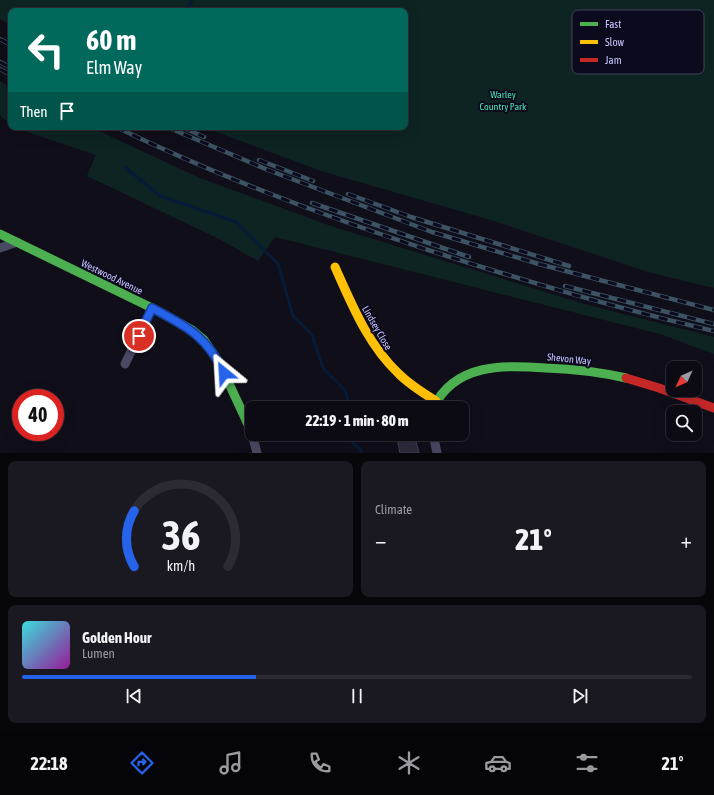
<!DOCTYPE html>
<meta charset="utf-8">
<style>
:root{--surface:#0c0a13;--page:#1a1821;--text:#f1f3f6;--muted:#9a9aa0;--line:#2c2b33;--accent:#2563eb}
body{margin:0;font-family:"Asap Condensed",sans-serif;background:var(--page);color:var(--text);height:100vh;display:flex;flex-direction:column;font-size:15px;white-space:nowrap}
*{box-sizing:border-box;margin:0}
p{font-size:13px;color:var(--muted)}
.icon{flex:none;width:22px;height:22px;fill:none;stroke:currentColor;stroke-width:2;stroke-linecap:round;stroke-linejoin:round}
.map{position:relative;height:453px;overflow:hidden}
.side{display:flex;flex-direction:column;gap:8px;padding:8px;background:#07060a;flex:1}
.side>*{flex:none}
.guide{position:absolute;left:8px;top:8px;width:400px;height:122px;border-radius:8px;box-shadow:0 4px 16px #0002,0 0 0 1px var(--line);background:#00695c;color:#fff;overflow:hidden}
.needle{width:26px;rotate:226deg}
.controls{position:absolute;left:666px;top:361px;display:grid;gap:8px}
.controls a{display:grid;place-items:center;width:36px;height:36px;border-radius:8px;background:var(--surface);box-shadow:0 4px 16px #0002,0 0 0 1px var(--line);font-size:20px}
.speed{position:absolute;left:12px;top:389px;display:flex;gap:8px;font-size:20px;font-weight:700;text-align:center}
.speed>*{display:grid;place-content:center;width:52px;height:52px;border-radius:50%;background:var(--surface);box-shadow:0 4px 16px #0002,0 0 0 1px var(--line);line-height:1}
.speed .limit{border:6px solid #d22;background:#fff;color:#111}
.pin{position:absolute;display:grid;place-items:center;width:34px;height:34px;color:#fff;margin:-17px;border:2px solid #fff;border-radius:50%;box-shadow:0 1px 4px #0007}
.me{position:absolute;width:44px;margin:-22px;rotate:333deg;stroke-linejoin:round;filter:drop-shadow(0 0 3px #0008)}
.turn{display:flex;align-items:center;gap:14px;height:84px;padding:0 12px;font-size:18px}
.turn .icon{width:52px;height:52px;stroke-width:2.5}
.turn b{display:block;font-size:28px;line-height:34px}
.then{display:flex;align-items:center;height:38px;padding:0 12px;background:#0003;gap:8px;font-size:15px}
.big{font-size:30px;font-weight:800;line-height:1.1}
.side .tile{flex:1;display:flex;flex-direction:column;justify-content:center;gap:6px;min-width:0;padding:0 14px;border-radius:8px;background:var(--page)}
.side .dial{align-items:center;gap:0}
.dial svg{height:104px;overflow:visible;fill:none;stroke:var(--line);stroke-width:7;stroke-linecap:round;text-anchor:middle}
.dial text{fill:var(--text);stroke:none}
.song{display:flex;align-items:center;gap:12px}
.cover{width:48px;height:48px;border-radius:6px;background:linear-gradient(135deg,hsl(180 70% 55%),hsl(300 70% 35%))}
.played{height:4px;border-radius:2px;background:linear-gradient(90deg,var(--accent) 35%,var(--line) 35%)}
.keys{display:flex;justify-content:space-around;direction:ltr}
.heat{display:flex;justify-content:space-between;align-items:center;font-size:22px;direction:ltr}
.side .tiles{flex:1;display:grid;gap:8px;grid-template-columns:1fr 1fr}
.tile:last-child{grid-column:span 2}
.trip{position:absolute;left:245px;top:401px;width:224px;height:40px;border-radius:8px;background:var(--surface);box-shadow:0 4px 16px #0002,0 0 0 1px var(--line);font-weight:800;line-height:40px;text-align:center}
.dock{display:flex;height:64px;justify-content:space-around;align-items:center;background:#050408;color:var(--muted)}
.dock .icon{width:28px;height:28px}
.dock .current{color:var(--accent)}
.dock b{font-size:18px;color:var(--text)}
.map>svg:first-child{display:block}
.green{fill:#0d2423}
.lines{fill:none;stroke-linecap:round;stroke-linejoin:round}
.stream{stroke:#061b38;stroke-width:3}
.building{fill:#2c2a3c;stroke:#423f58}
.street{stroke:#484962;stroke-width:9}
.fast{stroke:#4caf50;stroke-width:9}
.slow{stroke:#ffc107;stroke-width:9}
.jam{stroke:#c62828;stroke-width:9}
.rail-casing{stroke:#3b5362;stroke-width:4.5}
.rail{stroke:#0c0a1d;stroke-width:3;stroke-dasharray:9;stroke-linecap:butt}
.route-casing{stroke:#184099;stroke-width:10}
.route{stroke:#2563eb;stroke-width:7}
.labels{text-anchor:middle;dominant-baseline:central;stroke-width:4;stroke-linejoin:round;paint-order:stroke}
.park-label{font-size:10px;fill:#48e8b6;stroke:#0c0a1d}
.street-label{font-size:10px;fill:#c8c5ff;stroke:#0c0a1d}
.key{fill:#0c0a1d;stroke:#444261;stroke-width:1}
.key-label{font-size:11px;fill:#c8c5ff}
</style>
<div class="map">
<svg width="714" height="453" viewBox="0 0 714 453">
<rect width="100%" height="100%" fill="#100e19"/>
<!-- green -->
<path class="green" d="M0,0H714V288L648,272L494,221L321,171L203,127H405V11H11V25L0,19Z
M0,81L11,88V126L0,115Z
M12,127H90L200,178L331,226L588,305L714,337V354L660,334L275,237L258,261L219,239L87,176L96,155Z"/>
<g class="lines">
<!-- stream -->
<path class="stream" d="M187,11L192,0
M125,167L160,196L236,222L278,264L293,316L312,335L323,368L345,390L350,408
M353,434L352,442L361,450V453"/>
</g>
<!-- building -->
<path class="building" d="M396,434H414L419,453H400Z"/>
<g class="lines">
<!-- street -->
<path class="street" d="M0,248L17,242
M125,364L152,308
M252,434L257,453
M433,434L437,453"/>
<!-- fast -->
<path class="fast" d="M0,234L152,308L192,330L204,340L219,362L252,433
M433,408C455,363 503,365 546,368C573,369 600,372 626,378"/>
<!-- slow -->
<path class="slow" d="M335,267C352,305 368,345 399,374C410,385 423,393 436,401"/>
<!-- jam -->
<path class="jam" d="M626,378L659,388L714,408"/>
<!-- rail casing -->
<g class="rail-casing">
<path id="rail" d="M0,39L11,45
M0,62L11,68
M0,69L11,75
M116,127C242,188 375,235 508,275C576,296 645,315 714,331
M167,127L268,170L432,232L539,264L714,310
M182,127L204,137
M259,160L313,181
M348,194L411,217L569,266
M312,203L469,257
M565,286L714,324"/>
</g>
<!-- rail -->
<use href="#rail" class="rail"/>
</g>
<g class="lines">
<!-- route casing -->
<g class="route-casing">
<path id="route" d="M139,336L152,308C186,326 207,336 224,373"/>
</g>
<!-- route -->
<use href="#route" class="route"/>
</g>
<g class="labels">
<!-- park labels -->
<g class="park-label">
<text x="503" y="94">Warley<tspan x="503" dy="12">Country Park</tspan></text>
</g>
<!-- street labels -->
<g class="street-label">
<text transform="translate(112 277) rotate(26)">Westwood Avenue</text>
<text transform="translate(377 328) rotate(60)">Lindsey Close</text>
<text transform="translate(569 359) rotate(6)">Shevon Way</text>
</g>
</g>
<!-- legend -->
<rect x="572" y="10" width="132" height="64" rx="6" class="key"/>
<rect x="580" y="22" width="18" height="4" fill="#4caf50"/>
<rect x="580" y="40" width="18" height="4" fill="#ffc107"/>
<rect x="580" y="58" width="18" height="4" fill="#c62828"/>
<g class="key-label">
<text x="605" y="28">Fast</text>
<text x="605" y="46">Slow</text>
<text x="605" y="64">Jam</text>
</g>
</svg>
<div class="controls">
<a><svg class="needle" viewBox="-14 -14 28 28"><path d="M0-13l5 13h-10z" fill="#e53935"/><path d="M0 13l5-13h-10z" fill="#9a9aa0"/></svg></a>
<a><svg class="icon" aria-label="search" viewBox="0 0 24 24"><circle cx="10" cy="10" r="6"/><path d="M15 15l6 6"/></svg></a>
</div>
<div class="speed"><div class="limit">40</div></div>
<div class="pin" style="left:139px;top:336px;background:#d93025"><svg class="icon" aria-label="arrive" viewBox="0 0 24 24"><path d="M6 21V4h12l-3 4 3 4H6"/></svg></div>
<svg class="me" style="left:224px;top:373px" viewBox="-20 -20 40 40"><path d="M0-17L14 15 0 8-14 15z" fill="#2563eb" stroke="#fff" stroke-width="4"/></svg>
<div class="trip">22:19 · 1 min · 80 m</div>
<div class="guide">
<div class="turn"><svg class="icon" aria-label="left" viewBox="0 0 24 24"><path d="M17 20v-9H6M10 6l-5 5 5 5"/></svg><div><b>60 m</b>Elm Way</div></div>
<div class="then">Then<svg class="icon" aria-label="arrive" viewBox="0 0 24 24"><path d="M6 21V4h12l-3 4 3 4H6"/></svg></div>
</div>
</div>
<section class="side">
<div class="tiles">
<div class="tile dial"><svg viewBox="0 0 100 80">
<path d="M14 69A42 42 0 1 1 86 69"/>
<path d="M14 69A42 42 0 0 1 14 26" stroke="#2563eb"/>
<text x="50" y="56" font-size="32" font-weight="700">36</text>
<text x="50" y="72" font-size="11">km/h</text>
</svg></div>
<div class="tile"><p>Climate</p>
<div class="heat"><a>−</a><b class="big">21°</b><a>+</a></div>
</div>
<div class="tile">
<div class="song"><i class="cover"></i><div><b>Golden Hour</b><p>Lumen</p></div></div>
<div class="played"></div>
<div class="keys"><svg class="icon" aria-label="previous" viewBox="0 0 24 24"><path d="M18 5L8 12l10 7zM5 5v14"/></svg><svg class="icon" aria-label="pause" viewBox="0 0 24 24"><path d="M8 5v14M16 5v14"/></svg><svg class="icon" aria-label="next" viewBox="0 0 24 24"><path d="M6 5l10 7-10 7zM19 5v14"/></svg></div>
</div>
</div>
</section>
<nav class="dock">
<b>22:18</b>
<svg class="icon current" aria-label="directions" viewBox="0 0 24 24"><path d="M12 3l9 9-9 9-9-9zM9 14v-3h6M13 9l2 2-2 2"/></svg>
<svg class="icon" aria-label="music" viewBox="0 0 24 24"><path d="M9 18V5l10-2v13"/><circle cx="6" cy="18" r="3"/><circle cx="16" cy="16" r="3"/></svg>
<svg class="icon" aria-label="phone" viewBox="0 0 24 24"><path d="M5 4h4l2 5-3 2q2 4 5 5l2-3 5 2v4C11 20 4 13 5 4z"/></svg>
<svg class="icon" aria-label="climate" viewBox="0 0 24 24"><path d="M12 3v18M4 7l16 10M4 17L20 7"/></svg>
<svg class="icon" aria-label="car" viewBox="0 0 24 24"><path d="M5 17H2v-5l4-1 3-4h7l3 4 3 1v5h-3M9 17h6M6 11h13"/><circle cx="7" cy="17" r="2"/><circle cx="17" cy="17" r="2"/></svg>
<svg class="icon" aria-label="filters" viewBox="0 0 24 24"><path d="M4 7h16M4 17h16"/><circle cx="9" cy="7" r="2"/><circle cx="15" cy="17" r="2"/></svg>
<b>21°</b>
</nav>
